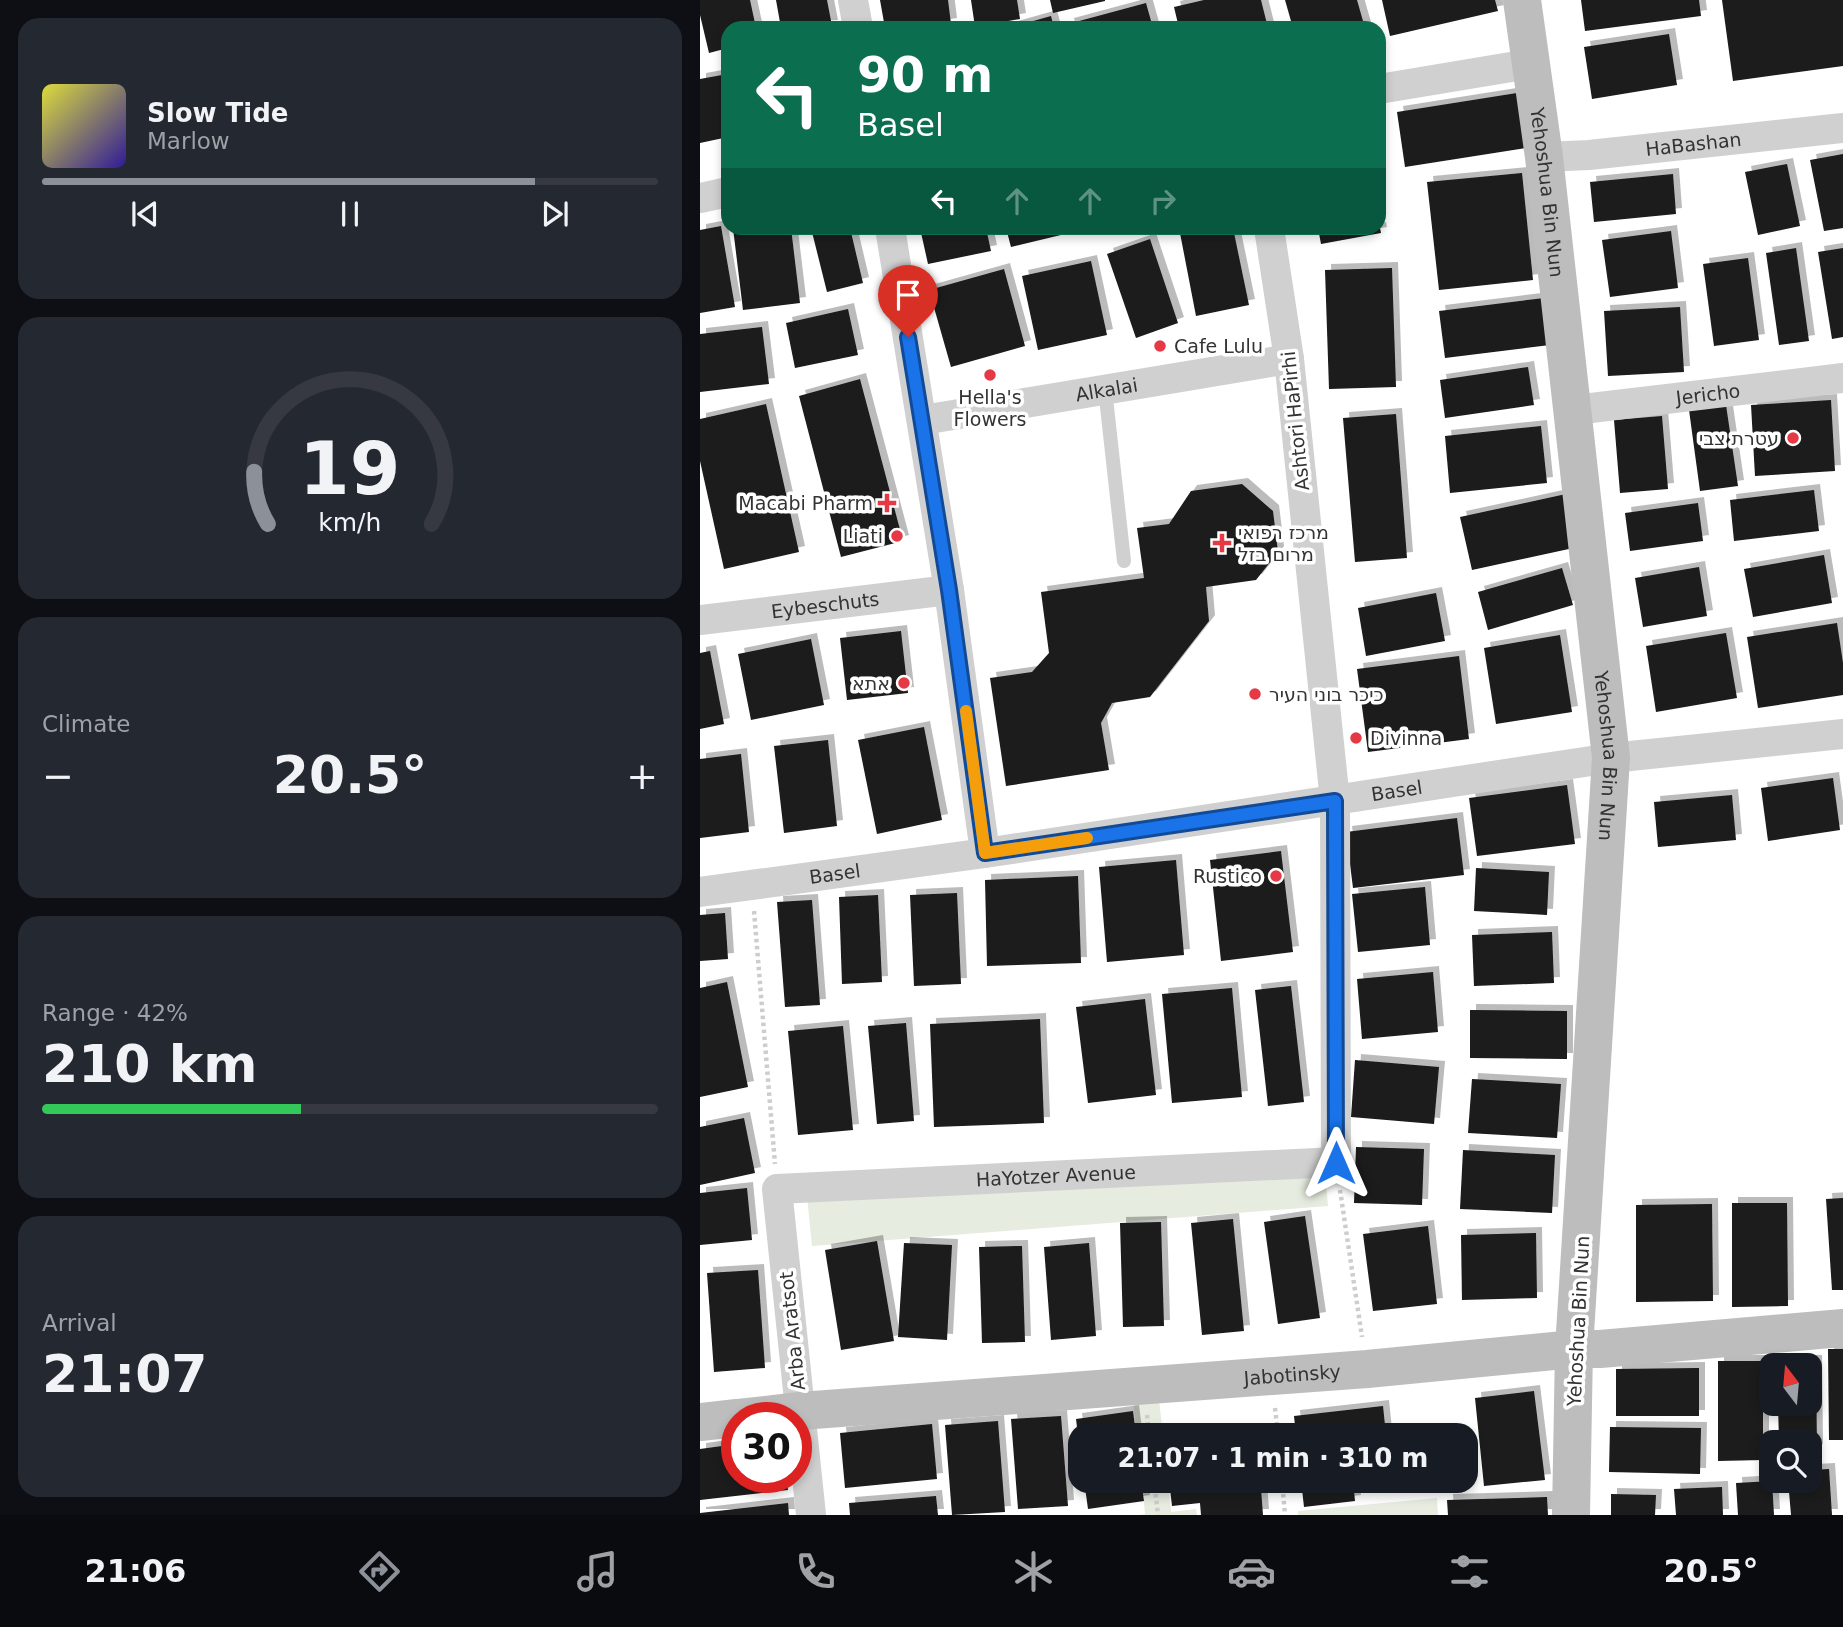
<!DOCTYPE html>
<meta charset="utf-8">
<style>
:root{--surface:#171b24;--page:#242831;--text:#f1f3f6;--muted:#9ea1a6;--line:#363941;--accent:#8c9099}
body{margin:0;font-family:"DejaVu Sans",Heebo,sans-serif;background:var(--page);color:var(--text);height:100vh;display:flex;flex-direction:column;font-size:26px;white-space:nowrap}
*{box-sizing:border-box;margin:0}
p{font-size:23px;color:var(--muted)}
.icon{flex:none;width:38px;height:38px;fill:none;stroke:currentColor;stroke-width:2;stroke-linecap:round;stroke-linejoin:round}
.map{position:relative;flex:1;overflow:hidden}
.sheet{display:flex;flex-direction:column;gap:18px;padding:18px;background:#0d0f14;width:700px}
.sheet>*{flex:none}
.guide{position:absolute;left:21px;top:21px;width:665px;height:214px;border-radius:21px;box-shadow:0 4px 10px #0003;background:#0b6e4f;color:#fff;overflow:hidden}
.needle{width:46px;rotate:344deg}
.tools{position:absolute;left:1059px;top:1353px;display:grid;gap:14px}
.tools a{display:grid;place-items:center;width:63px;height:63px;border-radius:14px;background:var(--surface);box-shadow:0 4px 10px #0003;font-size:35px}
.speed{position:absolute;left:21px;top:1402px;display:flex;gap:14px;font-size:35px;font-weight:700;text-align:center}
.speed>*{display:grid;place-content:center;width:91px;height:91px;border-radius:50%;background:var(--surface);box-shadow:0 4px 10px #0003;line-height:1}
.speed .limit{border:10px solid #d22;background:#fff;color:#111}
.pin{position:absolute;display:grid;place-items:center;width:60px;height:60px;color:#fff;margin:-72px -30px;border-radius:50% 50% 50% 0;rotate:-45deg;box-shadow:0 0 7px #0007}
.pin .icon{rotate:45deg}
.me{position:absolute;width:77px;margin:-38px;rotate:0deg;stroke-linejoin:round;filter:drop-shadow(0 0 5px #0008)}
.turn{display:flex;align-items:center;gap:24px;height:147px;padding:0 21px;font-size:32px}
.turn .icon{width:91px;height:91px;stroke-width:2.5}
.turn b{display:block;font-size:49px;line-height:60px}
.lanes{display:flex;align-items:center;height:66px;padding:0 21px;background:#0003;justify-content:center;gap:35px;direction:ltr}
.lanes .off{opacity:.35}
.big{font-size:52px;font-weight:700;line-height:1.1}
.sheet .widget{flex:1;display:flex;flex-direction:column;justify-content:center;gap:10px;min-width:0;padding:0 24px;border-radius:21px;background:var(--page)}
.sheet .dial{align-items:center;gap:0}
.dial svg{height:182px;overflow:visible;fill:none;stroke:var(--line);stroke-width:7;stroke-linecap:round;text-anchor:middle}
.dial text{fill:var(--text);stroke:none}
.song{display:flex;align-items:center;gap:21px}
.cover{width:84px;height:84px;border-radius:10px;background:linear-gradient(135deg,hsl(60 70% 55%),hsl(250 70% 35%))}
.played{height:7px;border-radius:4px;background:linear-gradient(90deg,var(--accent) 80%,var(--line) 80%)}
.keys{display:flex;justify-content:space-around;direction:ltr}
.heat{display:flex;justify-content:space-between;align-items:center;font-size:38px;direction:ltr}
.charge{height:10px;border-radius:5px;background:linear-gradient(90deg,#34c759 42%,var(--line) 0)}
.trip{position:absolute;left:368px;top:1423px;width:410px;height:70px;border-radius:21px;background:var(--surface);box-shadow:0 4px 10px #0003;font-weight:700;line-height:70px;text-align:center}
.tabs{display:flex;height:112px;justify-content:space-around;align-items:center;background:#090b0e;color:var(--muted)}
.tabs .icon{width:49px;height:49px}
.tabs .on{color:var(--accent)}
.tabs b{font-size:32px;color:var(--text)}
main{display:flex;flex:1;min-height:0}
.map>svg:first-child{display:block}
.green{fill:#e6ecdf}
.building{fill:#1a1a1a;filter:url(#shadow)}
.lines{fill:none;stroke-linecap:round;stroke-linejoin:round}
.path{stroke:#cdcdcd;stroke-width:4.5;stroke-dasharray:3.5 3.5;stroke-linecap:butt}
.lane{stroke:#d0d0d0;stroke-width:14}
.street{stroke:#d0d0d0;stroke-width:30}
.secondary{stroke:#bdbdbd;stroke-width:38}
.route-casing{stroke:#114b97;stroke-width:18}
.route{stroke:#1a73e8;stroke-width:12}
.slow{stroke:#f59e0b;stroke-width:12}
.poi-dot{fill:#e63946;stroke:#fff;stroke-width:2.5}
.labels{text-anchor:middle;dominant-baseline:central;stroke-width:7;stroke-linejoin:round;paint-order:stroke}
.street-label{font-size:19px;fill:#333;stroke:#fff}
.poi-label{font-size:19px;fill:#333;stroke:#fff;text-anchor:end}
</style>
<main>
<section class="sheet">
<div class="widget">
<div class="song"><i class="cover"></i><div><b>Slow Tide</b><p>Marlow</p></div></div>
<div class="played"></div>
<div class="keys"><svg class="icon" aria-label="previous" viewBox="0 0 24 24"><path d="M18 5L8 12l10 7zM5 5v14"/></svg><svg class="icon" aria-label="pause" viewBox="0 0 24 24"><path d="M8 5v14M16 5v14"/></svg><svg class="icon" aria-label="next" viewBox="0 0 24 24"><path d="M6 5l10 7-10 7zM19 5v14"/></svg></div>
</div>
<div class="widget dial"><svg viewBox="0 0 100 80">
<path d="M14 69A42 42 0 1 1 86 69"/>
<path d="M14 69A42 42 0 0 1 8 46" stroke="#8c9099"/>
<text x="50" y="56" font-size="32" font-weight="700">19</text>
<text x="50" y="72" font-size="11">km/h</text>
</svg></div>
<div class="widget"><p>Climate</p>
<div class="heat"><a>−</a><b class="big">20.5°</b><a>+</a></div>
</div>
<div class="widget"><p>Range · 42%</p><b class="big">210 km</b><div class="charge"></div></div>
<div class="widget"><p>Arrival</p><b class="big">21:07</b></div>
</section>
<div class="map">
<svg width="1143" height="1515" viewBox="0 0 1143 1515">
<defs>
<filter id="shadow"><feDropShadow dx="6" dy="-6" stdDeviation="0" flood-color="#0004"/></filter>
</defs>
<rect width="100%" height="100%" fill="#fff"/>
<!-- green -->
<path class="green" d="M625,1170L628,1206L112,1246L107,1196Z
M458,1391L463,1435H437L432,1394Z
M442,1480L468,1481L471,1512L496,1509L497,1515H439L445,1514Z
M737,1498L738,1515H598V1511Z"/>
<!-- building -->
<path class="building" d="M0,0H50L56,28H28V48L9,53L0,15Z
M76,0H127L132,26L81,28Z
M180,0H248L251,24L224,28H185Z
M271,0H317L320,19L275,27Z
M350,0H405V1L353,13Z
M504,0H561L568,28H479L474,7Z
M585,0H657L665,28H593Z
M682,0H795L798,11L690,36Z
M881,0H999L1001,16L885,31Z
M1022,0H1143V66L1033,81Z
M446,3L453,28H369L368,24Z
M351,16L354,28H313L312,27Z
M969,34L977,85L892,99L884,47Z
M22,75L28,105V137L0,143V79Z
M817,93L826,148L705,167L697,112Z
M1143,154V228L1124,231L1110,160Z
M1087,164L1100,226L1058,235L1045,172Z
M822,173L833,280L739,290L727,182Z
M973,174L976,214L894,222L890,182Z
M21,226L35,307L0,313V230Z
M33,228H91L100,303L43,310Z
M111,228H150L163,283L127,292Z
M220,228H286L291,251L228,264Z
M306,228H364L365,234L311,247Z
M507,228H533L549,305L496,316L480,233Z
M618,228H680L681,233L621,244Z
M971,231L978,288L910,297L902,240Z
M450,239L478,323L436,338L407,254Z
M1096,248L1109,341L1079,345L1066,253Z
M1143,248V337L1132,339L1118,252Z
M1048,258L1059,340L1014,346L1003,264Z
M391,261L407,335L338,350L322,276Z
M692,268L696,387L629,389L625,270Z
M304,269L325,346L251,367L229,290Z
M844,298L850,345L745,358L739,311Z
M980,307L984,372L908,376L904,311Z
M148,309L158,355L95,368L86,323Z
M62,327L69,384L0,392V334Z
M828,367L834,405L745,418L740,380Z
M160,379L203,541L141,557L99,396Z
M1131,400L1135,471L1055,476L1051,405Z
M66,404L99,552L24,569L0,461V419Z
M1026,405L1038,486L1000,491L989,410Z
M696,414L707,558L655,562L643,418Z
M962,416L968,489L920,493L914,420Z
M841,426L847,483L750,493L745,436Z
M542,484L573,511L578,552L556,580L506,587L509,621L450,697L412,703L401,723L409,770L306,786L290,678L332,672L349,653L341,592L444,578L437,528L469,524L491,491Z
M1114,490L1119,531L1034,541L1030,500Z
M866,494L878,547L772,570L760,517Z
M998,503L1003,541L930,551L925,513Z
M1124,555L1132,603L1053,617L1044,569Z
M999,567L1007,616L943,627L935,578Z
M862,568L873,605L788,630L778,592Z
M736,593L745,641L666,656L658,608Z
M1137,623L1143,663V695L1058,708L1047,637Z
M201,631L208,693L147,700L140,638Z
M1026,633L1037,698L956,712L946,646Z
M860,635L872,712L796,724L784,648Z
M111,639L124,705L51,720L38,654Z
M10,651L24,724L0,729V653Z
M759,656L769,739L668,752L657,669Z
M224,727L242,820L177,834L158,740Z
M128,740L137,826L84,833L74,746Z
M41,754L49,832L0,838V759Z
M1133,778L1140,830L1068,841L1061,788Z
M867,785L875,844L777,856L769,798Z
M1032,795L1036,840L958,847L954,802Z
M757,818L764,875L653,888L646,832Z
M581,851L593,952L521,961L510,860Z
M476,860L484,955L407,962L399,867Z
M776,868L849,872L847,915L774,911Z
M378,876L381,963L287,966L285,880Z
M725,887L730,945L658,952L652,894Z
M257,893L261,984L214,986L210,895Z
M178,895L182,982L142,984L139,897Z
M112,900L120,1005L85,1007L77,902Z
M25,913L28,959L0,961V915Z
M852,932L854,983L774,986L772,935Z
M733,972L738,1032L662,1039L657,979Z
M27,982L48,1087L0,1097V988Z
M591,986L604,1102L568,1106L555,990Z
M532,988L542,1097L472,1103L462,994Z
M445,999L456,1095L388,1103L376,1007Z
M770,1010L867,1011V1059L770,1058Z
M340,1019L344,1123L234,1127L230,1024Z
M206,1023L214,1121L177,1124L168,1026Z
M143,1026L153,1130L98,1135L88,1031Z
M655,1060L739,1067L734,1124L651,1117Z
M772,1079L861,1084L857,1138L768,1133Z
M44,1118L55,1173L0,1185V1127Z
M656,1147L724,1149L722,1205L654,1203Z
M763,1150L855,1155L852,1213L760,1209Z
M47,1188L52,1240L0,1245V1193Z
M1143,1198V1290H1132L1126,1199Z
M1032,1203H1087L1088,1306L1032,1307Z
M1012,1204L1013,1301L936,1302V1205Z
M605,1216L620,1318L578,1324L564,1222Z
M533,1219L544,1331L502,1335L491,1223Z
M461,1222L464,1326L423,1327L420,1223Z
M728,1226L737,1304L673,1311L663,1234Z
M836,1233L837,1298L762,1300L761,1235Z
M177,1241L194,1341L141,1350L125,1250Z
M204,1243L252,1245L247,1340L198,1337Z
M389,1243L396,1336L351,1340L344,1247Z
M322,1246L325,1342L282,1343L279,1247Z
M58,1270L65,1368L14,1372L7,1273Z
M1128,1349H1143V1440H1129Z
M1018,1361H1063V1460L1018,1461Z
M1078,1361H1116L1117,1450L1110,1451V1442H1079L1078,1404H1110V1365H1078Z
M999,1368V1416H916V1369Z
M834,1391L845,1480L784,1486L775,1398Z
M683,1406L686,1435H596L594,1416Z
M433,1411L436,1435H378L376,1419Z
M361,1416L368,1506L318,1509L311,1419Z
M298,1421L305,1512L252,1515L245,1425Z
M232,1424L237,1479L145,1488L140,1433Z
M910,1427L1001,1428L1000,1474L909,1472Z
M37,1444V1477H86L88,1490L0,1500V1449Z
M1129,1469L1132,1515H1091L1088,1480H1110V1470Z
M384,1480H441L444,1501L388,1509Z
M469,1480H572V1488L561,1489L563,1515H501L500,1503L472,1506Z
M601,1480H653L655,1501L604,1507Z
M1072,1481L1074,1515H1038L1036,1483Z
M1022,1487L1023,1515H976L974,1489Z
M911,1494L956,1495L955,1515H911Z
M236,1496L238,1515H150L149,1503Z
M847,1497L848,1515H748L747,1500Z
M88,1503L89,1515H0V1513Z"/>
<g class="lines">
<!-- path -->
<path class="path" d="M54,911L75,1164
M640,1190L662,1337
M575,1408L578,1435
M447,1415L449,1435
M454,1480L458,1515
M582,1480L585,1515"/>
<!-- lane -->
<path class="lane" d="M405,389L424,561"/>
<!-- street -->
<g class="street">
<path d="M153,0L158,28"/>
<path d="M679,89L829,64"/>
<path id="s1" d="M844,157L889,155L1143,128"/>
<path d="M0,198L28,192"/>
<path d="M190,228L249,590L285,853"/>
<path id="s2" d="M874,410L1143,378"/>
<path id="s3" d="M223,420L589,359"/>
<path id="s4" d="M0,620L249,590"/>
<path id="s5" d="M0,892L285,853L911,758L1143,734"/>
<path id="s6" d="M111,1515L77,1189L636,1162L635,801L589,359L569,228"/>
</g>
<!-- secondary -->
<g class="secondary">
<path id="s7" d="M822,0L844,157L911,758L874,1349L871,1515"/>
<path id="s8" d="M39,1418L100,1411L667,1369L874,1349H900L1143,1328"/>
<path d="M0,1422L37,1418"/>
</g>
</g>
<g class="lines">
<!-- route casing -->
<g class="route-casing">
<path id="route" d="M208,337L249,590L285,853L635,801L636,1163"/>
</g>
<!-- route -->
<use href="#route" class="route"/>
<!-- slow -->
<path class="slow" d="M266,711L285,853L387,838"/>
</g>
<!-- markers -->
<g class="poi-dot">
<circle cx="460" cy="346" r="7"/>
<circle cx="290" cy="375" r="7"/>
<circle cx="1093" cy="438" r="7"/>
<path d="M183.5 492.5h7v7h7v7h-7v7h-7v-7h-7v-7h7z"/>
<circle cx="197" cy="536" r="7"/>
<path d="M518.5 532.5h7v7h7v7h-7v7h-7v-7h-7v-7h7z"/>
<circle cx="204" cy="683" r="7"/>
<circle cx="555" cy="694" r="7"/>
<circle cx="656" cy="738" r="7"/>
<circle cx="576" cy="876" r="7"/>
</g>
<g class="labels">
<!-- street labels -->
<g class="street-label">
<text stroke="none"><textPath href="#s1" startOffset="150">HaBashan</textPath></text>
<text stroke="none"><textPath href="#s7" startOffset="194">Yehoshua Bin Nun</textPath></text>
<text stroke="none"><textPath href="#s3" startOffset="186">Alkalai</textPath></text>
<text stroke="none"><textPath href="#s2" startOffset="135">Jericho</textPath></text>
<text transform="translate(595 421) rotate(-96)">Ashtori HaPirhi</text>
<text stroke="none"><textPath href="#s4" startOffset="126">Eybeschuts</textPath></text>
<text stroke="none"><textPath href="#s7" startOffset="761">Yehoshua Bin Nun</textPath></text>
<text stroke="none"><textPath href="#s5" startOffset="704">Basel</textPath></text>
<text stroke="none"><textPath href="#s5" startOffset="136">Basel</textPath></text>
<text stroke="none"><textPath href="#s6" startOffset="607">HaYotzer Avenue</textPath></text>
<text transform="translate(878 1321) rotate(-87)">Yehoshua Bin Nun</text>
<text transform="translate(92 1331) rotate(-96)">Arba Aratsot</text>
<text stroke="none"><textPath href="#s8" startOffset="555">Jabotinsky</textPath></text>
</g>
<!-- poi labels -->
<g class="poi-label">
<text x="474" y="346" text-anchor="start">Cafe Lulu</text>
<text x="290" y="397" text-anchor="middle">Hella's<tspan x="290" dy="22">Flowers</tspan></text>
<text x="1079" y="438">עטרת צבי</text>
<text x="173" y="503">Macabi Pharm</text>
<text x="538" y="532" text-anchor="start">מרכז רפואי<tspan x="538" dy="22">מרום בזל</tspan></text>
<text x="183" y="536">Liati</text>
<text x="190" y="683">אתא</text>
<text x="569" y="694" text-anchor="start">כיכר בוני העיר</text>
<text x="670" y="738" text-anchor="start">Divinna</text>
<text x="562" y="876">Rustico</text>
</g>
</g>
</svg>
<div class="tools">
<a><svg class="needle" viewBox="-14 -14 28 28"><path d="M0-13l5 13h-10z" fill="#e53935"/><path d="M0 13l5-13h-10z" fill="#9ea1a6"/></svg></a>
<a><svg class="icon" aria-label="search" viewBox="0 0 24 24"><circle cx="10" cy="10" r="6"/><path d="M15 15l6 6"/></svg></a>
</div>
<div class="speed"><div class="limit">30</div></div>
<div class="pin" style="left:208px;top:337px;background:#d93025"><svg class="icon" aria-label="arrive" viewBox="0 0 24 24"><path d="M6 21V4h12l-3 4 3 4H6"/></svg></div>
<svg class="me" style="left:636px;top:1163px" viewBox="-20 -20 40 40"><path d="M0-17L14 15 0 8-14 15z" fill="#1a73e8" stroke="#fff" stroke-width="4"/></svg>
<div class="trip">21:07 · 1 min · 310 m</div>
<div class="guide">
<div class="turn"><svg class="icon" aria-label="left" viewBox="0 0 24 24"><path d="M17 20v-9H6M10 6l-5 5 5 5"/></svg><div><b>90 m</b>Basel</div></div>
<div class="lanes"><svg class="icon" aria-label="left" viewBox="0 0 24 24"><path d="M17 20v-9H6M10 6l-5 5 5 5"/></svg><svg class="icon off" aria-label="ahead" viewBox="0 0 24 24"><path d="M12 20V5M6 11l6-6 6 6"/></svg><svg class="icon off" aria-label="ahead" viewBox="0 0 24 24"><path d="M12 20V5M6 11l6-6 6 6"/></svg><svg class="icon off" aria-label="right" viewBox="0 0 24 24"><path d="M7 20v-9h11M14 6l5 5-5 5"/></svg></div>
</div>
</div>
</main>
<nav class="tabs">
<b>21:06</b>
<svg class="icon on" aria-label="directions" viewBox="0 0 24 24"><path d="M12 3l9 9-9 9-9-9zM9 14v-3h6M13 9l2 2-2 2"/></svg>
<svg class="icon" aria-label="music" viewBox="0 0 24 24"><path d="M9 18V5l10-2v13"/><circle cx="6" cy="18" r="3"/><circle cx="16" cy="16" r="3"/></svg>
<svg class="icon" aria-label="phone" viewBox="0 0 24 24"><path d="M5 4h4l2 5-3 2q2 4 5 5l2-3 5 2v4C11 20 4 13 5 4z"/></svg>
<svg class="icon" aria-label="climate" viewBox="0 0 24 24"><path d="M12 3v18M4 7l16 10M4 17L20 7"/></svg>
<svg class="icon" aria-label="car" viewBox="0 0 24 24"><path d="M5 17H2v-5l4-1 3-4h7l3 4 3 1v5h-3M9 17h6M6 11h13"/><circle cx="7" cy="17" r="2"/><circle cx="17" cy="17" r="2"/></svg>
<svg class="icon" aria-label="filters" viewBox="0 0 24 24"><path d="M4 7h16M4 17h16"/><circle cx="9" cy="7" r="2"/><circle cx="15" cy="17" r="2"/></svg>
<b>20.5°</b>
</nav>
